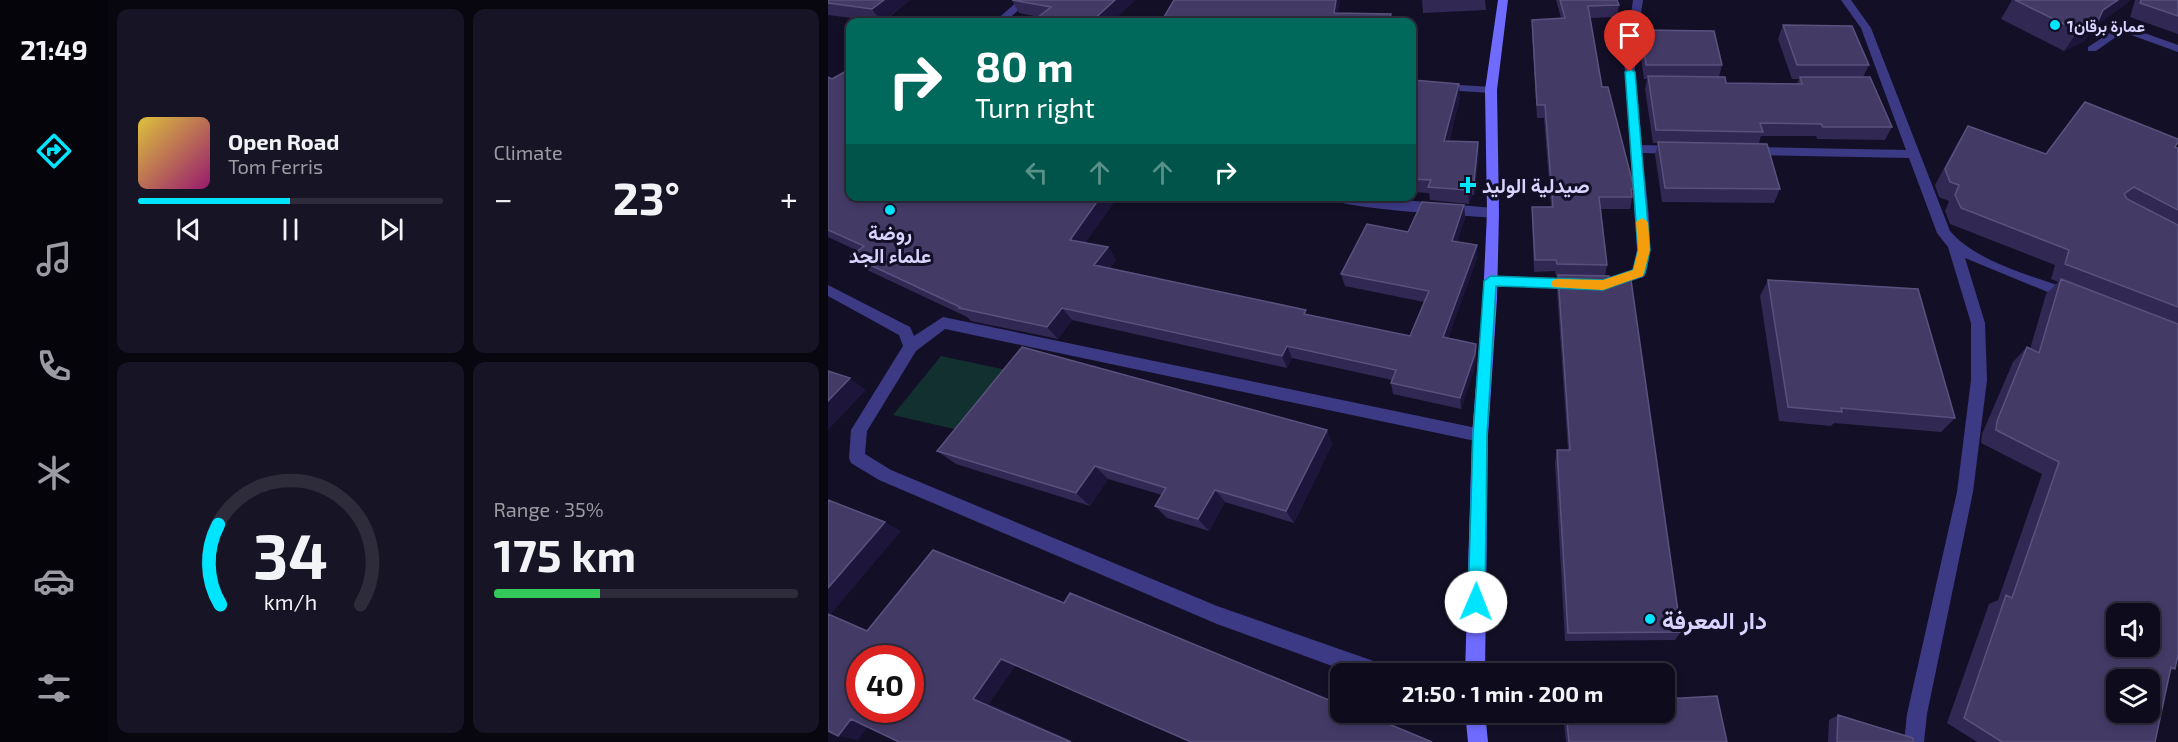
<!DOCTYPE html>
<meta charset="utf-8">
<style>
:root{--surface:#0e0b1c;--page:#171425;--text:#f1f3f6;--muted:#9b9ba3;--line:#2e2b3b;--accent:#00e5ff}
body{margin:0;font-family:"Exo 2",Vazirmatn,sans-serif;background:var(--page);color:var(--text);height:100vh;display:flex;flex-direction:column;font-size:22px;white-space:nowrap}
*{box-sizing:border-box;margin:0}
p{font-size:20px;color:var(--muted)}
.icon{flex:none;width:33px;height:33px;fill:none;stroke:currentColor;stroke-width:2;stroke-linecap:round;stroke-linejoin:round}
.map{position:relative;flex:1;overflow:hidden}
.sheet{display:flex;flex-direction:column;gap:9px;padding:9px;background:#08060f;width:720px}
.sheet>*{flex:none}
.guide{position:absolute;left:18px;top:18px;width:570px;height:183px;border-radius:12px;box-shadow:0 3px 9px #0003,0 0 0 2px var(--line);background:#00695c;color:#fff;overflow:hidden}
.tools{position:absolute;left:1278px;top:603px;display:grid;gap:12px}
.tools a{display:grid;place-items:center;width:54px;height:54px;border-radius:12px;background:var(--surface);box-shadow:0 3px 9px #0003,0 0 0 2px var(--line);font-size:30px}
.speed{position:absolute;left:18px;top:645px;display:flex;gap:12px;font-size:30px;font-weight:700;text-align:center}
.speed>*{display:grid;place-content:center;width:78px;height:78px;border-radius:50%;background:var(--surface);box-shadow:0 3px 9px #0003,0 0 0 2px var(--line);line-height:1}
.speed .limit{border:9px solid #d22;background:#fff;color:#111}
.pin{position:absolute;display:grid;place-items:center;width:51px;height:51px;color:#fff;margin:-62px -26px;border-radius:50% 50% 50% 0;rotate:-45deg;box-shadow:0 0 6px #0007}
.pin .icon{rotate:45deg}
.me{position:absolute;width:66px;margin:-33px;rotate:1deg;stroke-linejoin:round;filter:drop-shadow(0 0 4px #0008)}
.turn{display:flex;align-items:center;gap:21px;height:126px;padding:0 30px;font-size:27px}
.turn .icon{width:78px;height:78px;stroke-width:2.5}
.turn b{display:block;font-size:42px;line-height:51px}
.lanes{display:flex;align-items:center;height:57px;padding:0 30px;background:#0003;justify-content:center;gap:30px;direction:ltr}
.lanes .off{opacity:.35}
.big{font-size:45px;font-weight:700;line-height:1.1}
.sheet .card{flex:1;display:flex;flex-direction:column;justify-content:center;gap:9px;min-width:0;padding:0 21px;border-radius:12px;background:var(--page)}
.sheet .dial{align-items:center;gap:0}
.dial svg{height:156px;overflow:visible;fill:none;stroke:var(--line);stroke-width:7;stroke-linecap:round;text-anchor:middle}
.dial text{fill:var(--text);stroke:none}
.song{display:flex;align-items:center;gap:18px}
.cover{width:72px;height:72px;border-radius:9px;background:linear-gradient(135deg,hsl(50 70% 55%),hsl(320 70% 35%))}
.played{height:6px;border-radius:3px;background:linear-gradient(90deg,var(--accent) 50%,var(--line) 50%)}
.keys{display:flex;justify-content:space-around;direction:ltr}
.heat{display:flex;justify-content:space-between;align-items:center;font-size:33px;direction:ltr}
.charge{height:9px;border-radius:4px;background:linear-gradient(90deg,#34c759 35%,var(--line) 0)}
.sheet .tiles{flex:1;display:grid;gap:9px;grid-template-columns:repeat(2,1fr)}
.trip{position:absolute;left:502px;top:663px;width:345px;height:60px;border-radius:12px;background:var(--surface);box-shadow:0 3px 9px #0003,0 0 0 2px var(--line);font-weight:700;line-height:60px;text-align:center}
main{display:flex;flex:1;min-height:0}
.tab-bar{display:flex;flex-direction:column;width:108px;justify-content:space-around;align-items:center;background:#06040b;color:var(--muted)}
.tab-bar .icon{width:42px;height:42px}
.tab-bar .active{color:var(--accent)}
.tab-bar b{font-size:27px;color:var(--text)}
.map>svg:first-child{display:block}
.green{fill:#12302f}
.lines{fill:none;stroke-linecap:round;stroke-linejoin:round}
.street{fill:#3d3a85;fill-rule:evenodd}
.secondary{fill:#6f6bff;fill-rule:evenodd}
.wall{fill:#312854}
.shaded-wall{fill:#1d163a}
.building{fill:#433a66;stroke:#5a527e;stroke-width:1.5;fill-rule:evenodd}
.route{fill:#00e5ff;stroke:#0095a6;stroke-width:1.5}
.slow{fill:#f59e0b}
.poi-dot{fill:#00e5ff;stroke:#130f26;stroke-width:2}
.labels{text-anchor:middle;dominant-baseline:central;stroke-width:6;stroke-linejoin:round;paint-order:stroke}
.far-poi-label{font-size:16px;font-weight:bold;fill:#d9d4ff;stroke:#130f26;text-anchor:start}
.poi-label{font-size:20px;font-weight:bold;fill:#d9d4ff;stroke:#130f26;text-anchor:start}
.near-poi-label{font-size:24px;font-weight:bold;fill:#d9d4ff;stroke:#130f26;text-anchor:start}
</style>
<main>
<nav class="tab-bar">
<b>21:49</b>
<svg class="icon active" aria-label="directions" viewBox="0 0 24 24"><path d="M12 3l9 9-9 9-9-9zM9 14v-3h6M13 9l2 2-2 2"/></svg>
<svg class="icon" aria-label="music" viewBox="0 0 24 24"><path d="M9 18V5l10-2v13"/><circle cx="6" cy="18" r="3"/><circle cx="16" cy="16" r="3"/></svg>
<svg class="icon" aria-label="phone" viewBox="0 0 24 24"><path d="M5 4h4l2 5-3 2q2 4 5 5l2-3 5 2v4C11 20 4 13 5 4z"/></svg>
<svg class="icon" aria-label="climate" viewBox="0 0 24 24"><path d="M12 3v18M4 7l16 10M4 17L20 7"/></svg>
<svg class="icon" aria-label="car" viewBox="0 0 24 24"><path d="M5 17H2v-5l4-1 3-4h7l3 4 3 1v5h-3M9 17h6M6 11h13"/><circle cx="7" cy="17" r="2"/><circle cx="17" cy="17" r="2"/></svg>
<svg class="icon" aria-label="filters" viewBox="0 0 24 24"><path d="M4 7h16M4 17h16"/><circle cx="9" cy="7" r="2"/><circle cx="15" cy="17" r="2"/></svg>
</nav>
<section class="sheet">
<div class="tiles">
<div class="card">
<div class="song"><i class="cover"></i><div><b>Open Road</b><p>Tom Ferris</p></div></div>
<div class="played"></div>
<div class="keys"><svg class="icon" aria-label="previous" viewBox="0 0 24 24"><path d="M18 5L8 12l10 7zM5 5v14"/></svg><svg class="icon" aria-label="pause" viewBox="0 0 24 24"><path d="M8 5v14M16 5v14"/></svg><svg class="icon" aria-label="next" viewBox="0 0 24 24"><path d="M6 5l10 7-10 7zM19 5v14"/></svg></div>
</div>
<div class="card"><p>Climate</p>
<div class="heat"><a>−</a><b class="big">23°</b><a>+</a></div>
</div>
<div class="card dial"><svg viewBox="0 0 100 80">
<path d="M14 69A42 42 0 1 1 86 69"/>
<path d="M14 69A42 42 0 0 1 13 28" stroke="#00e5ff"/>
<text x="50" y="56" font-size="32" font-weight="700">34</text>
<text x="50" y="72" font-size="11">km/h</text>
</svg></div>
<div class="card"><p>Range · 35%</p><b class="big">175 km</b><div class="charge"></div></div>
</div>
</section>
<div class="map">
<svg width="1350" height="742" viewBox="0 0 1350 742">
<rect width="100%" height="100%" fill="#130f26"/>
<!-- green -->
<path class="green" d="M113,356L192,373L148,434L65,415Z"/>
<g class="lines">
<!-- street -->
<path class="street" d="M191,0H202L177,22H166Z
M805,0H815L806,59L814,145L847,146L853,150L847,154L814,153C817,185 829,249 816,277L775,290L658,285L656,281L658,277L663,276L775,280L805,270L809,250L796,59Z
M1013,0H1023L1043,28L1122,231C1149,263 1209,277 1249,292L1251,296L1249,300H1239L1137,258L1157,323L1159,380L1145,492L1099,714L1096,742H1076L1079,714L1129,492L1143,380V323L1120,247L1109,233L1081,158L922,155L916,151L922,147L1078,150L1033,28Z
M1294,25L1350,45V52L1295,32L1268,51H1260V47Z
M584,82L663,87L669,90L663,93L584,88Z
M496,196H530L665,208L671,213L665,218C638,215 510,210 496,196Z
M0,285L82,327L86,336L115,317L658,430L660,435L658,440L652,442L117,329L88,351L39,431L37,454L63,470L389,606L554,664L561,667L563,674H526L389,624L51,480L23,463L21,458L23,430L75,346L71,335L0,296Z"/>
<!-- secondary -->
<path class="secondary" d="M670,0H680L669,90L671,213L669,299L660,435L657,674H637L644,435L655,299L659,213L657,90Z
M637,712H657L660,742H640Z"/>
</g>
<!-- wall -->
<path class="wall" d="M0,0H82L55,22L0,15Z
M184,0H308L211,17L191,13Z
M594,0H657L658,10L595,13Z
M728,0H789L791,5L789,17L762,18L774,87L806,188L802,209H772L779,265L777,276L853,632L847,640L737,641L727,463L729,450H740L729,291L730,276H728L727,271L706,272L704,219V207H723L716,118H709L704,32V20L733,18Z
M1184,0H1303L1266,27L1256,41L1236,51L1173,19Z
M1307,0H1350V34L1302,17Z
M955,25L1041,65L1035,77L1064,127L1057,140L989,139L988,136H933L931,143L952,189L946,203L834,202L827,155L830,143H825L817,89L819,79H816L811,44L813,30L894,65L891,77L898,83L969,84L971,79H964L950,39Z
M0,77L4,79L22,196L280,247L288,260L281,269L480,315L582,336L596,302L517,286L513,274L580,232L636,205L637,218L629,242L649,258L620,338L648,356L647,366L633,409L565,394L563,383L564,380L464,358L459,368L244,320L230,339L143,321L139,317L37,269L23,256L30,251L0,237Z
M584,80L632,98L621,141L650,142L651,155L646,195H644L641,204L602,200L601,193L584,192Z
M1140,126L1217,154L1347,147L1350,148V655L1347,669L1342,671L1327,742H1149L1119,723L1161,604L1170,600L1214,474L1153,443L1154,434L1185,362L1199,347L1202,349L1218,294L1230,282L1223,279L1227,265L1122,224L1117,211L1121,201L1111,197L1107,185L1130,142Z
M940,280L1127,418L1113,432L1006,423L1003,426L951,421L932,296Z
M499,430L504,444L466,523L397,502L381,531L339,518L327,506L334,495L280,479L262,506L128,464L109,451Z
M735,712H837L899,742H738Z
M1010,715L1085,742H1000L1001,720Z"/>
<!-- shaded-wall -->
<path class="shaded-wall" d="M56,0H82L54,22L44,9Z
M287,0H308L284,22H263Z
M508,0H512L509,22L506,13Z
M1290,0H1303L1266,27L1256,41L1236,51L1250,31Z
M631,84L632,98L617,154L616,141Z
M650,142L651,155L646,195V182Z
M643,181L644,195L641,204L640,190Z
M273,196H291L251,252L242,240Z
M636,205L637,218L625,254L624,241Z
M649,245V258L616,349L615,337Z
M280,247L288,260L274,278L266,265Z
M234,308L244,320L230,339L219,327Z
M648,344L647,366L633,409L632,398Z
M459,346L464,358L459,368L454,356Z
M22,378L38,390L0,430V401Z
M499,430L504,444L466,523L458,511Z
M267,466L280,479L262,506L248,493Z
M387,490L397,502L381,531L370,519Z
M57,522L73,531L3,614L57,638L39,631L0,614V588Z
M173,659L188,665L161,704L247,742H243L145,699Z
M23,719L43,723L30,740L10,736Z"/>
<!-- building -->
<path class="building" d="M0,0H56L44,9L0,3Z
M184,0H287L263,22H204L223,7Z
M346,0H508L506,13L563,14L561,22H333Z
M732,0H789L791,5L760,6L774,87H780L806,188L803,189L804,197H771L779,265L729,264L728,260H707L704,207H725L717,105H709L704,20L737,18Z
M1187,0H1290L1275,10L1270,21L1250,31Z
M1313,0H1350V16L1312,3Z
M955,25L1024,26L1041,65H969Z
M813,30L886,31L894,65H818Z
M18,71L22,72V196H273L242,240L280,247L266,265L478,310L476,314L582,336L601,291L513,274L539,224L580,232L594,202L636,205L624,241L649,245L615,337L648,344L647,354L632,398L563,383L568,370L459,346L454,356L234,308L219,327L131,308L132,307L23,256L36,246L0,230V77L4,79Z
M820,76L897,77L898,83L974,84L972,77H1042L1064,127H995L993,124L932,123L935,132L828,130Z
M584,80L631,84L616,141L650,142L646,182L643,181L640,190L600,187L603,180L584,179Z
M1257,102L1350,139V142L1347,147L1350,148V210L1306,187L1296,194L1299,199L1350,225V307L1237,264L1241,250L1133,208L1127,195L1131,185L1122,182L1117,169L1140,126L1218,154Z
M830,142L939,144L952,189L837,188Z
M730,275L781,276L782,280H803L853,632L740,633L729,450H742Z
M1233,279L1350,324V655L1347,669L1343,667L1327,742H1174L1136,718L1178,595L1184,598L1231,462L1168,430L1169,421L1199,347L1211,353ZM1288,614H1322V646H1288ZM1288,680H1322V712H1288Z
M940,280L1090,289L1127,418L1013,408L1014,412L960,407Z
M194,347L499,430L458,511L387,490L370,519L327,506L338,488L267,466L248,493L109,451Z
M0,371L22,378L0,401Z
M0,500L57,522L0,588Z
M105,550L236,603L242,593L513,705V712H532L604,742H363L173,659L145,699L243,742H71L23,719L10,736L0,731V614L39,631ZM32,658H82V710H32Z
M889,696L899,742H741L738,712H837V699Z
M1010,715L1085,738V742H1009Z"/>
<!-- route -->
<path class="route" d="M802,69L807,72L822,250L817,273L815,276L775,290L668,286L659,435L657,602L654,608L648,610L642,608L640,602L645,435L656,281L663,276L775,280L805,270L810,250L797,72Z"/>
<!-- slow -->
<path class="slow" d="M814,218L820,222L822,250L815,276L775,290L725,287L723,283L725,280L729,279L775,280L805,270L810,250L808,222Z"/>
<!-- markers -->
<g class="poi-dot">
<circle cx="1227" cy="25" r="6"/>
<path d="M637 176h6v6h6v6h-6v6h-6v-6h-6v-6h6z"/>
<circle cx="62" cy="210" r="6"/>
<circle cx="822" cy="619" r="6"/>
</g>
<g class="labels">
<!-- far-poi labels -->
<g class="far-poi-label">
<text x="1239" y="25">1عمارة برقان</text>
</g>
<!-- poi labels -->
<g class="poi-label">
<text x="654" y="185">صيدلية الوليد</text>
<text x="62" y="232" text-anchor="middle">روضة<tspan x="62" dy="23">علماء الجد</tspan></text>
</g>
<!-- near-poi labels -->
<g class="near-poi-label">
<text x="834" y="619">دار المعرفة</text>
</g>
</g>
</svg>
<div class="tools">
<a><svg class="icon" aria-label="sound" viewBox="0 0 24 24"><path d="M4 9h4l5-4v14l-5-4H4zM17 9q2 3 0 6"/></svg></a>
<a><svg class="icon" aria-label="layers" viewBox="0 0 24 24"><path d="M12 4l9 5-9 5-9-5zM3 14l9 5 9-5"/></svg></a>
</div>
<div class="speed"><div class="limit">40</div></div>
<div class="pin" style="left:802px;top:72px;background:#d93025"><svg class="icon" aria-label="arrive" viewBox="0 0 24 24"><path d="M6 21V4h12l-3 4 3 4H6"/></svg></div>
<svg class="me" style="left:648px;top:602px" viewBox="-20 -20 40 40"><circle r="19" fill="#fff"/><path d="M0-13L10 11 0 6-10 11z" fill="#00e5ff"/></svg>
<div class="trip">21:50 · 1 min · 200 m</div>
<div class="guide">
<div class="turn"><svg class="icon" aria-label="right" viewBox="0 0 24 24"><path d="M7 20v-9h11M14 6l5 5-5 5"/></svg><div><b>80 m</b>Turn right</div></div>
<div class="lanes"><svg class="icon off" aria-label="left" viewBox="0 0 24 24"><path d="M17 20v-9H6M10 6l-5 5 5 5"/></svg><svg class="icon off" aria-label="ahead" viewBox="0 0 24 24"><path d="M12 20V5M6 11l6-6 6 6"/></svg><svg class="icon off" aria-label="ahead" viewBox="0 0 24 24"><path d="M12 20V5M6 11l6-6 6 6"/></svg><svg class="icon" aria-label="right" viewBox="0 0 24 24"><path d="M7 20v-9h11M14 6l5 5-5 5"/></svg></div>
</div>
</div>
</main>
